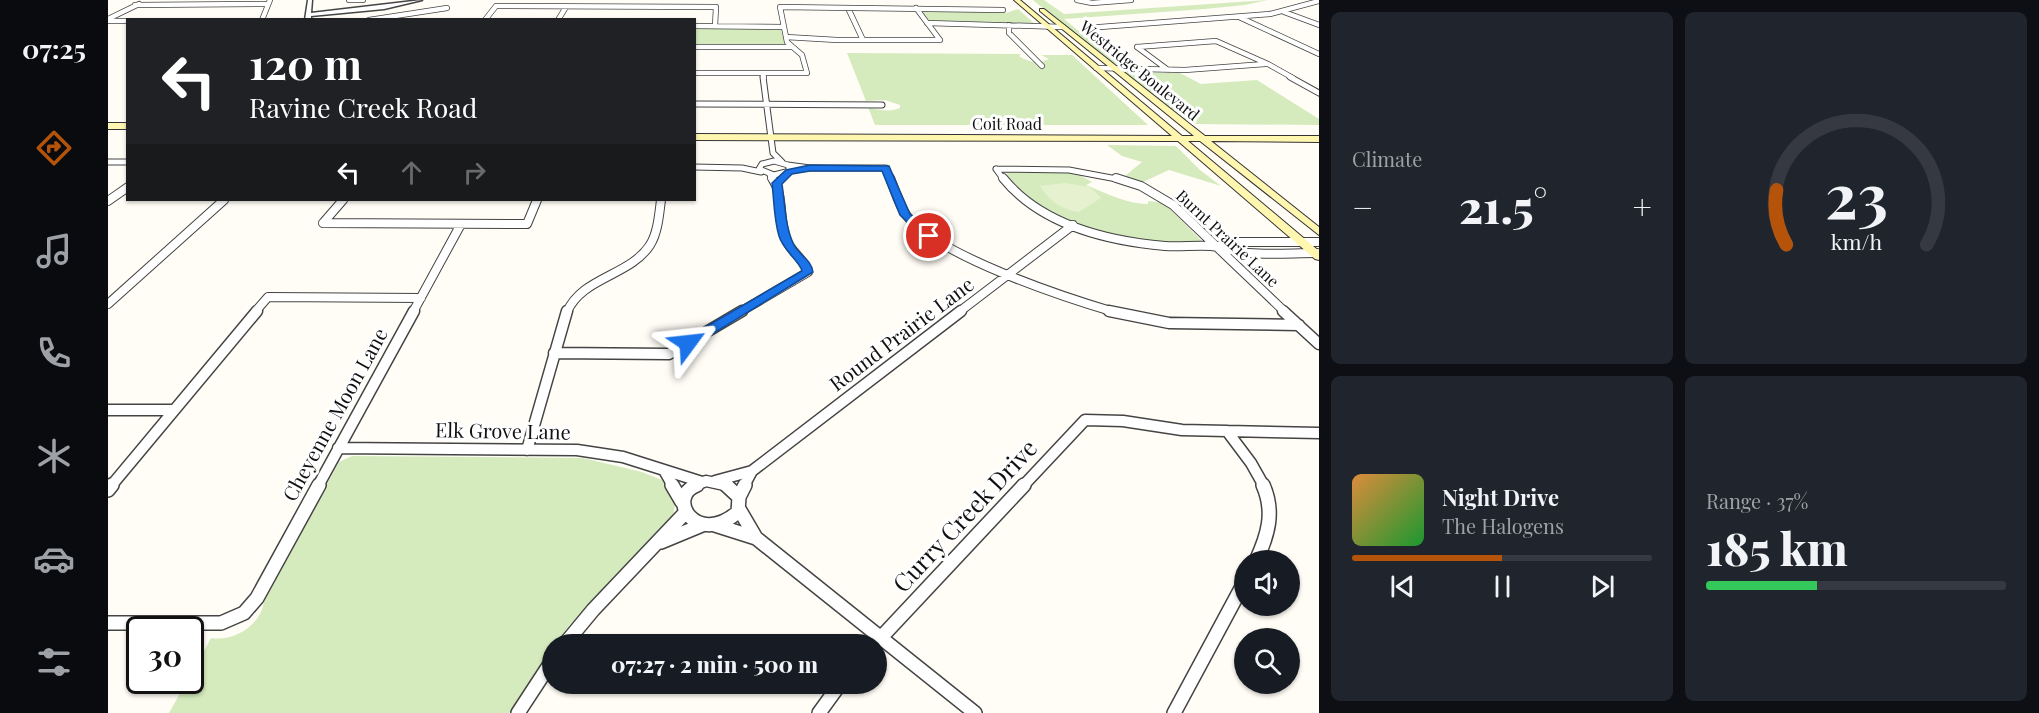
<!DOCTYPE html>
<meta charset="utf-8">
<style>
:root{--surface:#171b24;--page:#20242c;--text:#f1f3f6;--muted:#9ea1a6;--line:#363941;--accent:#b45309}
body{margin:0;font-family:"Playfair Display",serif;background:var(--page);color:var(--text);height:100vh;display:flex;flex-direction:column;font-size:22px;white-space:nowrap}
*{box-sizing:border-box;margin:0}
p{font-size:20px;color:var(--muted)}
.icon{flex:none;width:33px;height:33px;fill:none;stroke:currentColor;stroke-width:2;stroke-linecap:round;stroke-linejoin:round}
.map{position:relative;flex:1;overflow:hidden}
.drawer{display:flex;flex-direction:column;gap:12px;padding:12px;background:#0d0f14;width:720px}
.drawer>*{flex:none}
.hud{position:absolute;left:18px;top:18px;width:570px;height:183px;border-radius:0px;box-shadow:0 2px 4px #0004;background:#202124;color:#fff;overflow:hidden}
.fabs{position:absolute;left:1126px;top:550px;display:grid;gap:12px}
.fabs a{display:grid;place-items:center;width:66px;height:66px;border-radius:50%;background:var(--surface);box-shadow:0 2px 4px #0004;font-size:30px}
.speed{position:absolute;left:18px;top:616px;display:flex;gap:12px;font-size:30px;font-weight:700;text-align:center}
.speed>*{display:grid;place-content:center;width:78px;height:78px;border-radius:50%;background:var(--surface);box-shadow:0 2px 4px #0004;line-height:1}
.speed .limit{border:3px solid #111;border-radius:9px;background:#fff;color:#111}
.pin{position:absolute;display:grid;place-items:center;width:51px;height:51px;color:#fff;margin:-26px;border:3px solid #fff;border-radius:50%;box-shadow:0 2px 6px #0007}
.me{position:absolute;width:66px;margin:-33px;rotate:60deg;stroke-linejoin:round;filter:drop-shadow(0 0 4px #0008)}
.turn{display:flex;align-items:center;gap:21px;height:126px;padding:0 24px;font-size:27px}
.turn .icon{width:78px;height:78px;stroke-width:2.5}
.turn b{display:block;font-size:42px;line-height:51px}
.lanes{display:flex;align-items:center;height:57px;padding:0 24px;background:#0003;justify-content:center;gap:30px;direction:ltr}
.lanes .off{opacity:.35}
.big{font-size:45px;font-weight:800;line-height:1.1}
.drawer .card{flex:1;display:flex;flex-direction:column;justify-content:center;gap:9px;min-width:0;padding:0 21px;border-radius:9px;background:var(--page)}
.drawer .dial{align-items:center;gap:0}
.dial svg{height:156px;overflow:visible;fill:none;stroke:var(--line);stroke-width:7;stroke-linecap:round;text-anchor:middle}
.dial text{fill:var(--text);stroke:none}
.song{display:flex;align-items:center;gap:18px}
.cover{width:72px;height:72px;border-radius:9px;background:linear-gradient(135deg,hsl(30 70% 55%),hsl(130 70% 35%))}
.played{height:6px;border-radius:3px;background:linear-gradient(90deg,var(--accent) 50%,var(--line) 50%)}
.keys{display:flex;justify-content:space-around;direction:ltr}
.heat{display:flex;justify-content:space-between;align-items:center;font-size:33px;direction:ltr}
.charge{height:9px;border-radius:4px;background:linear-gradient(90deg,#34c759 37%,var(--line) 0)}
.drawer .tiles{flex:1;display:grid;gap:12px;grid-template-columns:repeat(2,1fr)}
.trip{position:absolute;left:434px;top:634px;width:345px;height:60px;border-radius:30px;background:var(--surface);box-shadow:0 2px 4px #0004;font-weight:800;line-height:60px;text-align:center}
main{display:flex;flex:1;min-height:0}
.menu{display:flex;flex-direction:column;width:108px;justify-content:space-around;align-items:center;background:#090b0e;color:var(--muted)}
.menu .icon{width:42px;height:42px}
.menu .current{color:var(--accent)}
.menu b{font-size:27px;color:var(--text)}
.map>svg:first-child{display:block}
.green{fill:#d5ebbd}
.pitch{fill:#e6f2cf}
.lines{fill:none;stroke-linecap:round;stroke-linejoin:round}
.minor-far4-casing{stroke:#444;stroke-width:6}
.minor-far3-casing{stroke:#444;stroke-width:7}
.minor-far2-casing{stroke:#444;stroke-width:10}
.minor-far1-casing{stroke:#444;stroke-width:13}
.minor-casing{stroke:#444;stroke-width:16}
.tertiary-casing{stroke:#444;stroke-width:3}
.secondary-casing{stroke:#333;stroke-width:2}
.minor-far4{stroke:#fff;stroke-width:4.5}
.minor-far3{stroke:#fff;stroke-width:5}
.minor-far2{stroke:#fff;stroke-width:8}
.minor-far1{stroke:#fff;stroke-width:10}
.minor{stroke:#fff;stroke-width:13}
.tertiary{fill:#fff;fill-rule:evenodd}
.secondary{fill:#fff6b0;fill-rule:evenodd}
.route{fill:#1a73e8;stroke:#114b97;stroke-width:1.5}
.labels{text-anchor:middle;dominant-baseline:central;stroke-width:6;stroke-linejoin:round;paint-order:stroke}
.far-street-label{font-size:16px;fill:#111;stroke:#fff}
.street-label{font-size:20px;fill:#111;stroke:#fff}
.near-street-label{font-size:24px;fill:#111;stroke:#fff}
</style>
<main>
<nav class="menu">
<b>07:25</b>
<svg class="icon current" aria-label="directions" viewBox="0 0 24 24"><path d="M12 3l9 9-9 9-9-9zM9 14v-3h6M13 9l2 2-2 2"/></svg>
<svg class="icon" aria-label="music" viewBox="0 0 24 24"><path d="M9 18V5l10-2v13"/><circle cx="6" cy="18" r="3"/><circle cx="16" cy="16" r="3"/></svg>
<svg class="icon" aria-label="phone" viewBox="0 0 24 24"><path d="M5 4h4l2 5-3 2q2 4 5 5l2-3 5 2v4C11 20 4 13 5 4z"/></svg>
<svg class="icon" aria-label="climate" viewBox="0 0 24 24"><path d="M12 3v18M4 7l16 10M4 17L20 7"/></svg>
<svg class="icon" aria-label="car" viewBox="0 0 24 24"><path d="M5 17H2v-5l4-1 3-4h7l3 4 3 1v5h-3M9 17h6M6 11h13"/><circle cx="7" cy="17" r="2"/><circle cx="17" cy="17" r="2"/></svg>
<svg class="icon" aria-label="filters" viewBox="0 0 24 24"><path d="M4 7h16M4 17h16"/><circle cx="9" cy="7" r="2"/><circle cx="15" cy="17" r="2"/></svg>
</nav>
<div class="map">
<svg width="1211" height="713" viewBox="0 0 1211 713">
<rect width="100%" height="100%" fill="#fffdf5"/>
<!-- green -->
<path class="green" d="M925,0H936L956,14L1160,0L1137,5L1097,9L956,19L1011,64L1002,63Z
M881,9L898,13L910,9L928,25L822,21L813,10Z
M587,28L673,29L677,45L587,46Z
M739,53L913,54L911,56C919,62 931,64 941,59L933,55H964L1040,125H767L760,107C772,111 781,112 792,108V105L777,100L758,101Z
M1015,72L1072,73L1093,84L1149,80L1211,119V125L1083,124Z
M999,145L1068,146L1092,170L1113,186L1061,170L1035,182L1017,176L1034,162L1014,156Z
M898,172L968,173L984,182L978,185C997,193 1019,204 1040,204V201L1056,203L1095,242C1036,247 929,228 898,172Z
M244,456L475,458L534,472L554,480L568,499L564,522L514,568L460,627L447,645H444V649L401,713H61L79,681H82L83,675L103,638C126,642 154,625 156,600L231,462Z"/>
<!-- pitch -->
<path class="pitch" d="M957,183L982,187L993,198L971,212C952,209 943,202 932,186Z"/>
<g class="lines">
<!-- minor-far4 casing -->
<g class="minor-far4-casing">
<path id="minor-far4" d="M241,0H255
M969,0L984,3L1023,0
M27,5L159,4
M740,8L755,40
M808,8L832,40
M1176,12L1211,25
M1131,17L1211,54
M0,19L31,4
M154,20L162,0
M261,20L339,8
M377,20L388,6L608,7L607,26
M450,20L458,7
M0,21H20
M819,23L955,27
M901,25V33L934,66
M586,26L676,27
M979,28L1162,14L1211,1
M678,37L729,40H832
M586,47H683
M1029,47L1108,41L1160,64L1185,78
M1029,47L1060,70
M988,68L1077,70L1157,64
M586,73H699L694,55L679,42L672,7L895,10
M655,73L656,78"/>
</g>
<!-- minor-far3 casing -->
<g class="minor-far3-casing">
<path id="minor-far3" d="M655,77L665,153L674,162
M1182,77L1211,93
M586,104L774,105
M666,161L680,165L682,171L666,175L651,169L654,164Z
M0,162H20
M680,165L702,168H778L783,180
M586,167L634,168L653,172
M888,169L961,170L1014,180
M888,169L896,180
M662,175L665,180"/>
</g>
<!-- minor-far2 casing -->
<g class="minor-far2-casing">
<path id="minor-far2" d="M782,178C787,190 791,206 799,216C831,256 955,297 1006,312
M895,178C933,225 1000,241 1057,246C1072,247 1088,245 1103,246C1116,247 1127,252 1140,253C1163,255 1186,253 1209,253
M1008,178L1033,186L1065,205L1177,312
M0,201L20,187
M215,223L419,224L429,200
M215,223L235,200
M1109,247L1121,242H1211
M0,304L116,200
M147,312L160,297L313,298
M305,312L353,224
M459,312C474,277 522,276 542,245C550,232 551,215 553,200
M632,312L700,272C697,260 684,253 679,241C670,221 677,197 664,178
M851,312L965,225"/>
</g>
<!-- minor-far1 casing -->
<g class="minor-far1-casing">
<path id="minor-far1" d="M1001,311L1061,323L1191,325
M1175,311L1211,344
M446,353L561,354L634,311
M0,410H66
M1119,431L1143,463L1156,486
M230,448L469,450L515,457L594,482
M419,450L459,311
M557,472L565,486
M607,481L644,471L853,311
M3,486L149,311
M210,486L306,311
M585,486L598,481L621,486
M636,486L644,471
M915,486L977,420L1015,421L1074,430L1211,433"/>
</g>
<!-- minor casing -->
<g class="minor-casing">
<path id="minor" d="M564,485L574,502
M589,485C557,497 588,548 630,512L631,497L618,485
M0,490L4,485
M631,497L637,485
M631,509L648,538
M607,525L648,538L867,713
M553,542L594,525
M1148,561C1160,535 1167,512 1155,485
M0,623H113L136,613L149,598L211,485
M456,645L485,610L577,513
M766,645L916,485
M410,713L444,661
M711,713L732,684
M1066,713L1137,581"/>
</g>
<!-- tertiary casing -->
<g class="tertiary-casing">
<path id="tertiary" d="M200,0H204L203,13L314,0L276,9L203,16V20H197Z"/>
</g>
<!-- secondary casing -->
<g class="secondary-casing">
<path id="secondary" d="M906,0H912L1074,136H1086L932,11V9H936L1097,136H1211V142L1103,141L1211,227V235L1092,141H1080L1211,251V260L1207,259L1070,141L586,140V134L1064,136Z
M0,123H20V129H0Z"/>
</g>
<!-- minor-far4 -->
<use href="#minor-far4" class="minor-far4"/>
<!-- minor-far3 -->
<use href="#minor-far3" class="minor-far3"/>
<!-- minor-far2 -->
<use href="#minor-far2" class="minor-far2"/>
<!-- minor-far1 -->
<use href="#minor-far1" class="minor-far1"/>
<!-- minor -->
<use href="#minor" class="minor"/>
<!-- tertiary -->
<use href="#tertiary" class="tertiary"/>
<!-- secondary -->
<use href="#secondary" class="secondary"/>
</g>
<!-- route -->
<path class="route" d="M702,165L781,166L802,214L826,236L825,239H817L792,215L774,171H702L684,174L674,184C677,204 677,227 686,245C692,256 703,259 705,272L585,346H575L573,343L575,340L694,271C692,262 675,250 671,236C666,220 666,200 664,183L678,170Z"/>
<g class="labels">
<!-- far-street labels -->
<g class="far-street-label">
<text transform="translate(1032 70) rotate(39)">Westridge Boulevard</text>
<text x="899" y="123">Coit Road</text>
<text transform="translate(1120 238) rotate(43)">Burnt Prairie Lane</text>
</g>
<!-- street labels -->
<g class="street-label">
<text transform="translate(793 333) rotate(-37)">Round Prairie Lane</text>
<text transform="translate(226 414) rotate(-61)">Cheyenne Moon Lane</text>
<text transform="translate(395 430) rotate(1)">Elk Grove Lane</text>
</g>
<!-- near-street labels -->
<g class="near-street-label">
<text transform="translate(856 515) rotate(-47)">Curry Creek Drive</text>
</g>
</g>
</svg>
<div class="fabs">
<a><svg class="icon" aria-label="sound" viewBox="0 0 24 24"><path d="M4 9h4l5-4v14l-5-4H4zM17 9q2 3 0 6"/></svg></a>
<a><svg class="icon" aria-label="search" viewBox="0 0 24 24"><circle cx="10" cy="10" r="6"/><path d="M15 15l6 6"/></svg></a>
</div>
<div class="speed"><div class="limit">30</div></div>
<div class="pin" style="left:821px;top:236px;background:#d93025"><svg class="icon" aria-label="arrive" viewBox="0 0 24 24"><path d="M6 21V4h12l-3 4 3 4H6"/></svg></div>
<svg class="me" style="left:580px;top:343px" viewBox="-20 -20 40 40"><path d="M0-17L14 15 0 8-14 15z" fill="#1a73e8" stroke="#fff" stroke-width="4"/></svg>
<div class="trip">07:27 · 2 min · 500 m</div>
<div class="hud">
<div class="turn"><svg class="icon" aria-label="left" viewBox="0 0 24 24"><path d="M17 20v-9H6M10 6l-5 5 5 5"/></svg><div><b>120 m</b>Ravine Creek Road</div></div>
<div class="lanes"><svg class="icon" aria-label="left" viewBox="0 0 24 24"><path d="M17 20v-9H6M10 6l-5 5 5 5"/></svg><svg class="icon off" aria-label="ahead" viewBox="0 0 24 24"><path d="M12 20V5M6 11l6-6 6 6"/></svg><svg class="icon off" aria-label="right" viewBox="0 0 24 24"><path d="M7 20v-9h11M14 6l5 5-5 5"/></svg></div>
</div>
</div>
<section class="drawer">
<div class="tiles">
<div class="card"><p>Climate</p>
<div class="heat"><a>−</a><b class="big">21.5°</b><a>+</a></div>
</div>
<div class="card dial"><svg viewBox="0 0 100 80">
<path d="M14 69A42 42 0 1 1 86 69"/>
<path d="M14 69A42 42 0 0 1 9 41" stroke="#b45309"/>
<text x="50" y="56" font-size="32" font-weight="700">23</text>
<text x="50" y="72" font-size="11">km/h</text>
</svg></div>
<div class="card">
<div class="song"><i class="cover"></i><div><b>Night Drive</b><p>The Halogens</p></div></div>
<div class="played"></div>
<div class="keys"><svg class="icon" aria-label="previous" viewBox="0 0 24 24"><path d="M18 5L8 12l10 7zM5 5v14"/></svg><svg class="icon" aria-label="pause" viewBox="0 0 24 24"><path d="M8 5v14M16 5v14"/></svg><svg class="icon" aria-label="next" viewBox="0 0 24 24"><path d="M6 5l10 7-10 7zM19 5v14"/></svg></div>
</div>
<div class="card"><p>Range · 37%</p><b class="big">185 km</b><div class="charge"></div></div>
</div>
</section>
</main>
